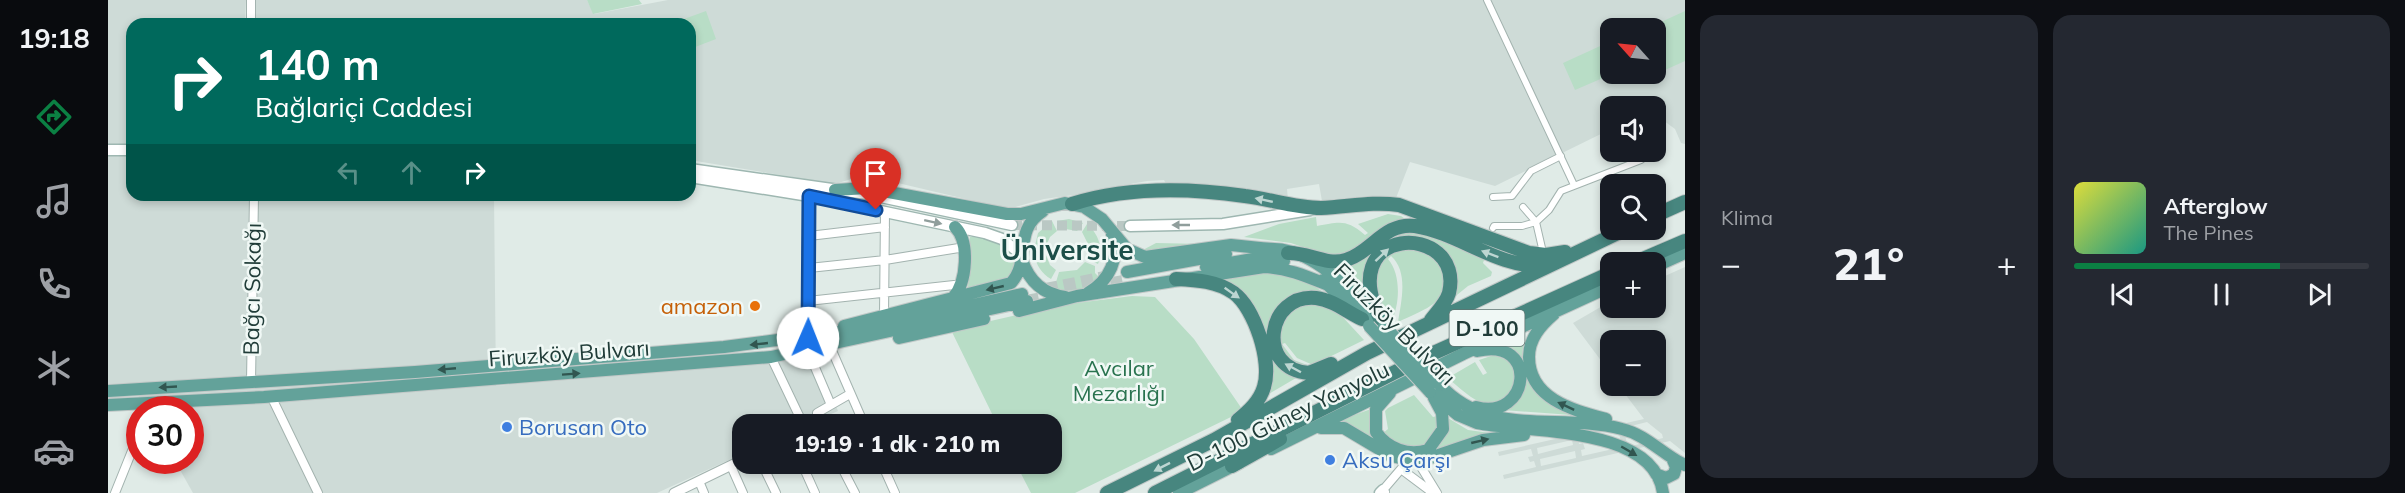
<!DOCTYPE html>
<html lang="tr">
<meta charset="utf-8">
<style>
:root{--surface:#171b24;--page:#242831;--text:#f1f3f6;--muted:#9ea1a6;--line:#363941;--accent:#0b8043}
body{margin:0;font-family:Mulish,sans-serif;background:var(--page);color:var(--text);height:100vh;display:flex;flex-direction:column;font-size:22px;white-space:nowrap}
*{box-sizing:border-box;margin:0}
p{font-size:20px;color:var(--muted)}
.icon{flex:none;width:33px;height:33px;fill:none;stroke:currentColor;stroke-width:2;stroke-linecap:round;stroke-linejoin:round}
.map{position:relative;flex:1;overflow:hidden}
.sheet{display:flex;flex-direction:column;gap:15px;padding:15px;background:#0d0f14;width:720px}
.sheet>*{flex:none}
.banner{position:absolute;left:18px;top:18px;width:570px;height:183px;border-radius:18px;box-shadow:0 3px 9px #0003;background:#00695c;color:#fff;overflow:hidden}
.needle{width:39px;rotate:297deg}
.controls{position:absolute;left:1492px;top:18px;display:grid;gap:12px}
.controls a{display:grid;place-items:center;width:66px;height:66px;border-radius:12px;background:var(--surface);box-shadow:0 3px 9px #0003;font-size:30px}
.speed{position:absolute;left:18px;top:396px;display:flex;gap:12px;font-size:30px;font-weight:700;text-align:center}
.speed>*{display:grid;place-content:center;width:78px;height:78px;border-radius:50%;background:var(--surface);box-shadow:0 3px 9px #0003;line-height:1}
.speed .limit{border:9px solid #d22;background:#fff;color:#111}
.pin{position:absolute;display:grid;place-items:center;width:51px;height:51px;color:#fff;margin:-62px -26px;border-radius:50% 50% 50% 0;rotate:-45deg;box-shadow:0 0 6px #0007}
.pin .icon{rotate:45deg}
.me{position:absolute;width:66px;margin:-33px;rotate:1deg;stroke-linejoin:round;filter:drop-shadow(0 0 4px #0008)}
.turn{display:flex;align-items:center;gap:21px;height:126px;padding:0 30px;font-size:27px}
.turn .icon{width:78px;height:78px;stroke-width:2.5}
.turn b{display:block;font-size:42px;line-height:51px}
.lanes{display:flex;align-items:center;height:57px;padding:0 30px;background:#0003;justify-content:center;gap:30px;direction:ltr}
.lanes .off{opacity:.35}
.big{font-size:45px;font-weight:800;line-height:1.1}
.sheet .widget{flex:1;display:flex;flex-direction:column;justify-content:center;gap:9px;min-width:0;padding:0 21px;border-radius:18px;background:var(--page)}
.song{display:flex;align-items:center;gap:18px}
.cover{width:72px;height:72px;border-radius:9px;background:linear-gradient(135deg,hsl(60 70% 55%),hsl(170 70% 35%))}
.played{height:6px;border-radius:3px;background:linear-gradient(90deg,var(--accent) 70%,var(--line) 70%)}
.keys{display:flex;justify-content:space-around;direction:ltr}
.heat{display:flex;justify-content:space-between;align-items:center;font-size:33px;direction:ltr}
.sheet .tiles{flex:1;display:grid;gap:15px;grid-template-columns:repeat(2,1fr)}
.trip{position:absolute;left:624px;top:414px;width:330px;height:60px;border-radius:18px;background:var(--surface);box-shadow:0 3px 9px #0003;font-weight:800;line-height:60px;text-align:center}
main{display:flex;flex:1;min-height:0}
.tab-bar{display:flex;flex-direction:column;width:108px;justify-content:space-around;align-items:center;background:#090b0e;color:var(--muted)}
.tab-bar .icon{width:42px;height:42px}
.tab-bar .on{color:var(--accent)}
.tab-bar b{font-size:27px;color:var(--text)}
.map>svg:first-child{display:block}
.built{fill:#cedbd7;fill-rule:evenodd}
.green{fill:#b8ddc6}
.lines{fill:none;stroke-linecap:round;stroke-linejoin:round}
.secondary-tunnel{stroke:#bac8c4;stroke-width:10;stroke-dasharray:10 5;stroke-linecap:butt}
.primary-tunnel{stroke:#bac8c4;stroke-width:12;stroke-dasharray:12 6;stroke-linecap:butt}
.pedestrian-casing{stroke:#a3b3af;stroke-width:8}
.minor-casing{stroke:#a3b3af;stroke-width:10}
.tertiary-casing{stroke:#a3b3af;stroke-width:11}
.secondary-casing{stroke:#9eb7b1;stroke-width:13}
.primary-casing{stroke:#c1c8c7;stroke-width:14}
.trunk-casing{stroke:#c1c8c7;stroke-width:16}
.pedestrian{stroke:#fff;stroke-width:6}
.minor{stroke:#fff;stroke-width:8}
.tertiary{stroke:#fff;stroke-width:9}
.secondary{stroke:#fff;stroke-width:10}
.primary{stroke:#63a29a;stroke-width:12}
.trunk{stroke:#47867f;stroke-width:14}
.primary-bridge-casing{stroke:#c1c8c7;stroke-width:14;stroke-linecap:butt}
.primary-bridge{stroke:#63a29a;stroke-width:12}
.oneway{fill:#bdd6d2}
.oneway2{fill:#909e9c}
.oneway3{fill:#315650}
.route-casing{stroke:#114b97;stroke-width:15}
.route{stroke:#1a73e8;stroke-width:10}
.food-dot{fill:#e8710a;stroke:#f0f8f5;stroke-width:2}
.shop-dot{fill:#3f7fe0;stroke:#f0f8f5;stroke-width:2}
.labels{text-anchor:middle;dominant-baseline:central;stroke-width:5;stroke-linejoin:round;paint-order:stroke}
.shield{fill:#f0f8f5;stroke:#5e7471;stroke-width:1.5}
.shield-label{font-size:21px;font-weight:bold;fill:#203c38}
.street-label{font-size:22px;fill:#203c38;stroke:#f0f8f5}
.food-label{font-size:22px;fill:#c56008;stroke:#f0f8f5;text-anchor:end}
.park-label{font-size:22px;fill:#29734f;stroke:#f0f8f5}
.shop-label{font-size:22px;fill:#366cbe;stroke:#f0f8f5;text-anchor:start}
.district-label{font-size:28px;font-weight:bold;fill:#1c4e48;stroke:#f0f8f5}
</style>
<main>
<nav class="tab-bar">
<b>19:18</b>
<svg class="icon on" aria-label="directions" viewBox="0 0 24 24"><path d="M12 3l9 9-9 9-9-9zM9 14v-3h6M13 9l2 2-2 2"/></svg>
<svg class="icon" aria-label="music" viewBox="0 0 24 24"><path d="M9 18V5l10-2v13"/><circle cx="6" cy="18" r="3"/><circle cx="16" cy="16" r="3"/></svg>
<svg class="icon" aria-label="phone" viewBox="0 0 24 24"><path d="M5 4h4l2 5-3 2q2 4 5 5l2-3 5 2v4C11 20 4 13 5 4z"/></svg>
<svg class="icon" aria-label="climate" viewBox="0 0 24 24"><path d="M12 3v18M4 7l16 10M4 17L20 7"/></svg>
<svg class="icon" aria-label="car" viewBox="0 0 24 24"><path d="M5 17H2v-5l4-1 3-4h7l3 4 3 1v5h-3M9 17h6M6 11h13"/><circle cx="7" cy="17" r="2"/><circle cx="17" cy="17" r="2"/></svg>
</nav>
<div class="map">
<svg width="1577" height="493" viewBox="0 0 1577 493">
<rect width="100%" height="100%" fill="#e0ebe7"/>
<!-- built -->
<path class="built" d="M0,0H138L137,24H24V195H386L388,386L698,355L708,358L730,411L700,424H634V454L549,493H85L67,461L82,460V410L38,409L23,383L0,384Z
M148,0H479L486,14L560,0H1577V144L1573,143L1567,129L1548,115V106H1503V129L1387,186L1302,162L1288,198L1257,196L1214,201L1211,184L1179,189L1180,200L1058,184L1056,180L1039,181L1017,185L1010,189L936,199L900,209L756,175L727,184L582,160V24H148ZM1503,28H1548V74H1503Z
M1577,267V453L1562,441L1396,479L1395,475L1428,467L1426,461L1422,462L1420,457L1425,456L1423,449L1391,456L1390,452L1536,419L1511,386H1548V340H1503V374L1465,323L1503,301V308H1548V280ZM1539,422L1554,434L1555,438L1520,447L1515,428ZM1510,428L1514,447L1474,456L1473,450L1477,449L1475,443L1471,444L1470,438ZM1464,440L1465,445L1430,454L1429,448ZM1467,451L1468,458L1433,466L1432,459Z"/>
<!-- green -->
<path class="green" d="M479,0H531L534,4L485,14Z
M598,11L608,39L582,49V24L568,22Z
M1577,11V61L1557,70L1548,50V28H1540Z
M1501,42L1504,74L1467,90L1455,63Z
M1280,214L1293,216L1300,221L1229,259L1183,243L1136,237L1171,224L1208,217L1209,226C1232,222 1238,219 1257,235L1260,233L1250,224Z
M961,219L975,223L969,231L952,228L949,221Z
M944,221L949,231L942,237L937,248L926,250L930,233Z
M979,224C991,234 996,250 990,264L980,259L981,246L974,232Z
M1312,231L1377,257L1375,263L1384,272L1383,276L1360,286L1344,299L1347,271L1300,238L1259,267L1256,281L1258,297L1222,266L1283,234Z
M862,237C881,237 901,244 907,264L900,279L860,288Z
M1048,243L1096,244L1033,251Z
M1300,247L1327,257C1350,299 1325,306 1290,322C1293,302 1301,272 1283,256L1280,259C1293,274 1292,303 1284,320L1275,307L1266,279L1277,256Z
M937,253L942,265L948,270L943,279C934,274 928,265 926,254Z
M977,262L987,266V273L991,277C979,291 963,293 946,289L951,272L969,270Z
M1171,271L1201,282L1220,296C1192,303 1166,300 1160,333L1188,375V378L1159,395L1154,329L1106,277Z
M1024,296L1047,297L1086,339L1134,409L1125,416L967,493H923L908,464H944V424H889L843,330L953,305Z
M1201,302L1231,313L1256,340L1205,365L1189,358L1177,343L1174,344L1186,360L1207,368H1191L1173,353C1169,316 1169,320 1201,302Z
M1417,338C1406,376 1433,401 1464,415L1395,410C1409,401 1418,392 1418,375L1391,345L1408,343Z
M1386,355L1404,362L1410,382C1386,421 1367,401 1342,380L1343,376L1367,362L1375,375L1379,373L1371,360Z
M1306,395L1325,417L1329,416L1330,430L1314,448L1296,447L1274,434L1280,429L1277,411L1280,408Z
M1263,409L1265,435L1261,438L1235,422V419Z
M1340,418L1360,430L1382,433L1324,452L1337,437Z"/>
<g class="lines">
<!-- secondary-tunnel -->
<path class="secondary-tunnel" d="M904,225L1022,226"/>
<!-- primary-tunnel -->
<path class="primary-tunnel" d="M985,287L1020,280
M938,289L997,277
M919,301L953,294"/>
<!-- pedestrian casing -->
<g class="pedestrian-casing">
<path id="pedestrian" d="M1379,0L1466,185
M1385,197L1404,196L1423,171L1453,156
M1415,207L1428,222L1434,248
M1385,228L1386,226H1414L1428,222L1441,210L1453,191L1533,160"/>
</g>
<!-- minor casing -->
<g class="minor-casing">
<path id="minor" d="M143,24V0
M701,236L777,227
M701,268L777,260L857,247
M700,301L846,285
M776,315L777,212
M700,338L701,196
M722,346L756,424
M700,351L723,405
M663,357L695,424
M143,382L146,195
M163,396L210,493
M713,424L709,413L742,394
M1310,462L1329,493
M654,464L668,493
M694,464L707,493
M732,464L747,493
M774,464L787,493
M623,466L635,493
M591,481L596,493
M1277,492L1275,490L1293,469L1325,493
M7,493L32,431"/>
</g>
<!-- tertiary casing -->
<g class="tertiary-casing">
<path id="tertiary" d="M708,424L712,422
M566,493L634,460"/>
</g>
<!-- secondary casing -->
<g class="secondary-casing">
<path id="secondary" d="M0,150H24
M582,169L759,194L904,225
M582,177L701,196L877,233L894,239L914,255
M1022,226L1115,224L1202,210
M1272,493L1275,490"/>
</g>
<!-- primary casing -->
<g class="primary-casing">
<path id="primary" d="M727,190L759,188L899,214H913L957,203L976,207L994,219L1019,249L1037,257L1123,245L1162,249
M1156,249C1206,244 1243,293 1274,325
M914,260C921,281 935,294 957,297
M1548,266L1577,253
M1098,267L1145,259L1176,261
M1019,272L1118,254
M1215,280L1247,312
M980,293C1002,280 1012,258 1004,234
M845,298C859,282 862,242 847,227
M911,311L969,296L1156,267C1180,268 1198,276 1220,285
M1446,314C1432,326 1421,339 1421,357C1421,399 1465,410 1498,419
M736,326L903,283C924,260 904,231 935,211
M791,338L876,319
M1332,385C1382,439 1451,412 1514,429C1539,435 1555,455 1577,465
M0,391L307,372L616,347L768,327L914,294
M1322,392L1350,415L1369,423C1419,433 1546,425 1555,493
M1282,393L1268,409V432C1280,449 1300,456 1320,450L1335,429L1334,413L1326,398
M0,405L156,397L663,357L919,301
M1368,407C1422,422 1432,336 1369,351
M1213,428H1236L1283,456L1310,462L1375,440L1416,435
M1163,449L1355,354L1503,286
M1548,474L1558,478L1566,474L1568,467L1564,458
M1071,493L1131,463"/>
</g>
<!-- trunk casing -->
<g class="trunk-casing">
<path id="trunk" d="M964,204C1018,187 1081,188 1137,196C1162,199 1187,208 1213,208C1240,207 1264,201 1291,205L1421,253L1438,255L1457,252
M1548,215L1577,202
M1180,253C1200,252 1218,266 1238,260C1264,252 1276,222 1307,226C1351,233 1388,267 1434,266
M1528,262L1577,241
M1068,279C1089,280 1109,281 1126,293C1147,309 1164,362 1156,387C1152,401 1141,411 1130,420
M1276,326C1218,222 1358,221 1341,293C1338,303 1329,312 1323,320
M1223,364L1201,373C1147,369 1159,293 1208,298C1225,300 1239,312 1254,319
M1124,466L1172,439
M999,493L1106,440L1259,353L1516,230
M1047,493L1319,356L1503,273"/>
</g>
<!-- pedestrian -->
<use href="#pedestrian" class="pedestrian"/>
<!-- minor -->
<use href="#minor" class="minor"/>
<!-- tertiary -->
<use href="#tertiary" class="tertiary"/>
<!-- secondary -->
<use href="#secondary" class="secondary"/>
<!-- primary -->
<use href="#primary" class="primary"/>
<!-- trunk -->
<use href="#trunk" class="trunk"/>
<!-- primary-bridge casing -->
<g class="primary-bridge-casing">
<path id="primary-bridge" d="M1261,326L1322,392
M1276,326L1332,385"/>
</g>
<!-- primary-bridge -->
<use href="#primary-bridge" class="primary-bridge"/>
</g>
<!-- one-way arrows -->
<defs><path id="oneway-solid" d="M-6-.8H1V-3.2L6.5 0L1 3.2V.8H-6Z" transform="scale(1.5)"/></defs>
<g class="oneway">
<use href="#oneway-solid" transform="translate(1156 200) rotate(-168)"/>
<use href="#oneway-solid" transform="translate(1382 254) rotate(-159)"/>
<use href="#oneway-solid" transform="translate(1274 255) rotate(-43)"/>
<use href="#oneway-solid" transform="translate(1124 293) rotate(35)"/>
<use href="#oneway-solid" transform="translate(1185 368) rotate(-152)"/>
<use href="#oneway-solid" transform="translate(1054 467) rotate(153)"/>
</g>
<g class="oneway2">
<use href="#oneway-solid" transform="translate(825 222) rotate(12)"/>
<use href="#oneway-solid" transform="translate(1073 225) rotate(180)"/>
</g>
<g class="oneway3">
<use href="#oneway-solid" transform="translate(887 288) rotate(167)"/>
<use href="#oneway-solid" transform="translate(651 344) rotate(174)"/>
<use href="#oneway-solid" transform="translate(339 369) rotate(175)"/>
<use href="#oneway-solid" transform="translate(463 374) rotate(-4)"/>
<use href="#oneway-solid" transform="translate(60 387) rotate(177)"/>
<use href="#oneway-solid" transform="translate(1458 406) rotate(-155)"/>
<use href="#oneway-solid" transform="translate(1372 441) rotate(-13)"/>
<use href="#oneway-solid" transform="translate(1521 451) rotate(30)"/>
</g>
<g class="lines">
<!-- route casing -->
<g class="route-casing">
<path id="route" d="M700,338L701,196L768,210"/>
</g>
<!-- route -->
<use href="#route" class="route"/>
</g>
<!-- markers -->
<circle class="food-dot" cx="647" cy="306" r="6"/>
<g class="shop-dot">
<circle cx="399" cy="427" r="6"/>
<circle cx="1222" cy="460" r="6"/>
</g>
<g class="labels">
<!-- shield labels -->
<rect class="shield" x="1341.5" y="310" width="75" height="36" rx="4.5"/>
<g class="shield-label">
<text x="1379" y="328">D-100</text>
</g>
<!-- street labels -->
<g class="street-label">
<text transform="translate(144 289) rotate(-89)">Bağcı Sokağı</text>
<text transform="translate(1287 324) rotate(45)">Firuzköy Bulvarı</text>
<text transform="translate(461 353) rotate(-4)">Firuzköy Bulvarı</text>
<text transform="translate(1180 416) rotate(-26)">D-100 Güney Yanyolu</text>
</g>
<!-- food labels -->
<g class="food-label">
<text x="635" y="306">amazon</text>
</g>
<!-- park labels -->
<g class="park-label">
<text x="1011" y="368">Avcılar<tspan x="1011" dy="25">Mezarlığı</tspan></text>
</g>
<!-- shop labels -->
<g class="shop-label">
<text x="411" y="427">Borusan Oto</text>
<text x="1234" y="460">Aksu Çarşı</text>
</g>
<!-- district labels -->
<g class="district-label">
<text x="959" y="249">Üniversite</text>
</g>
</g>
</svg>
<div class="controls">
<a><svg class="needle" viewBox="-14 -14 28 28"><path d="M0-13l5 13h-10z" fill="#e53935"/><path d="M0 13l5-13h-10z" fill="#9ea1a6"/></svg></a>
<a><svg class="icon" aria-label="sound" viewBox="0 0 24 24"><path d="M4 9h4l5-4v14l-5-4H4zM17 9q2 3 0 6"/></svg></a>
<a><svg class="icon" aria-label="search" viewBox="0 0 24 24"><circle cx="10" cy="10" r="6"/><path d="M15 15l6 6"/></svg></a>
<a>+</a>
<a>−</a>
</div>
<div class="speed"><div class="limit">30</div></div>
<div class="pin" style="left:768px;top:210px;background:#d93025"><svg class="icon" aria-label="arrive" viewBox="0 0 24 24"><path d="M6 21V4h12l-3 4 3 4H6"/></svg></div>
<svg class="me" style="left:700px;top:338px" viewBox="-20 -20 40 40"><circle r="19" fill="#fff"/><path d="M0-13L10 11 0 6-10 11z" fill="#1a73e8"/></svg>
<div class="trip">19:19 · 1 dk · 210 m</div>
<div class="banner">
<div class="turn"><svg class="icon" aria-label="right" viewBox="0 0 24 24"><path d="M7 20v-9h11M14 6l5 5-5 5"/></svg><div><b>140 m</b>Bağlariçi Caddesi</div></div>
<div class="lanes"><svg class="icon off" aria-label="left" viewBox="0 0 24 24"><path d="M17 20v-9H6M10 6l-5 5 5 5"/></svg><svg class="icon off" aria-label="ahead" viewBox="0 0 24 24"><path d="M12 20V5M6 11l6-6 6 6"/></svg><svg class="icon" aria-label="right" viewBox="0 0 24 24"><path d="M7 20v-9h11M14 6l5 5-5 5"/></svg></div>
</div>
</div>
<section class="sheet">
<div class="tiles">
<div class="widget"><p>Klima</p>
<div class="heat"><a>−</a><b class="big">21°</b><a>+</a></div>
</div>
<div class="widget">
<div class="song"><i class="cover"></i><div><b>Afterglow</b><p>The Pines</p></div></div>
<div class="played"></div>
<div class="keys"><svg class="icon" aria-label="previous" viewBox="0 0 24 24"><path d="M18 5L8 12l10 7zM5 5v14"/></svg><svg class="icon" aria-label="pause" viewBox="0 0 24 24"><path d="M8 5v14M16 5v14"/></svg><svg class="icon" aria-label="next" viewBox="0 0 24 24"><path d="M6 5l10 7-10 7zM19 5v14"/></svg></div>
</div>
</div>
</section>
</main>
